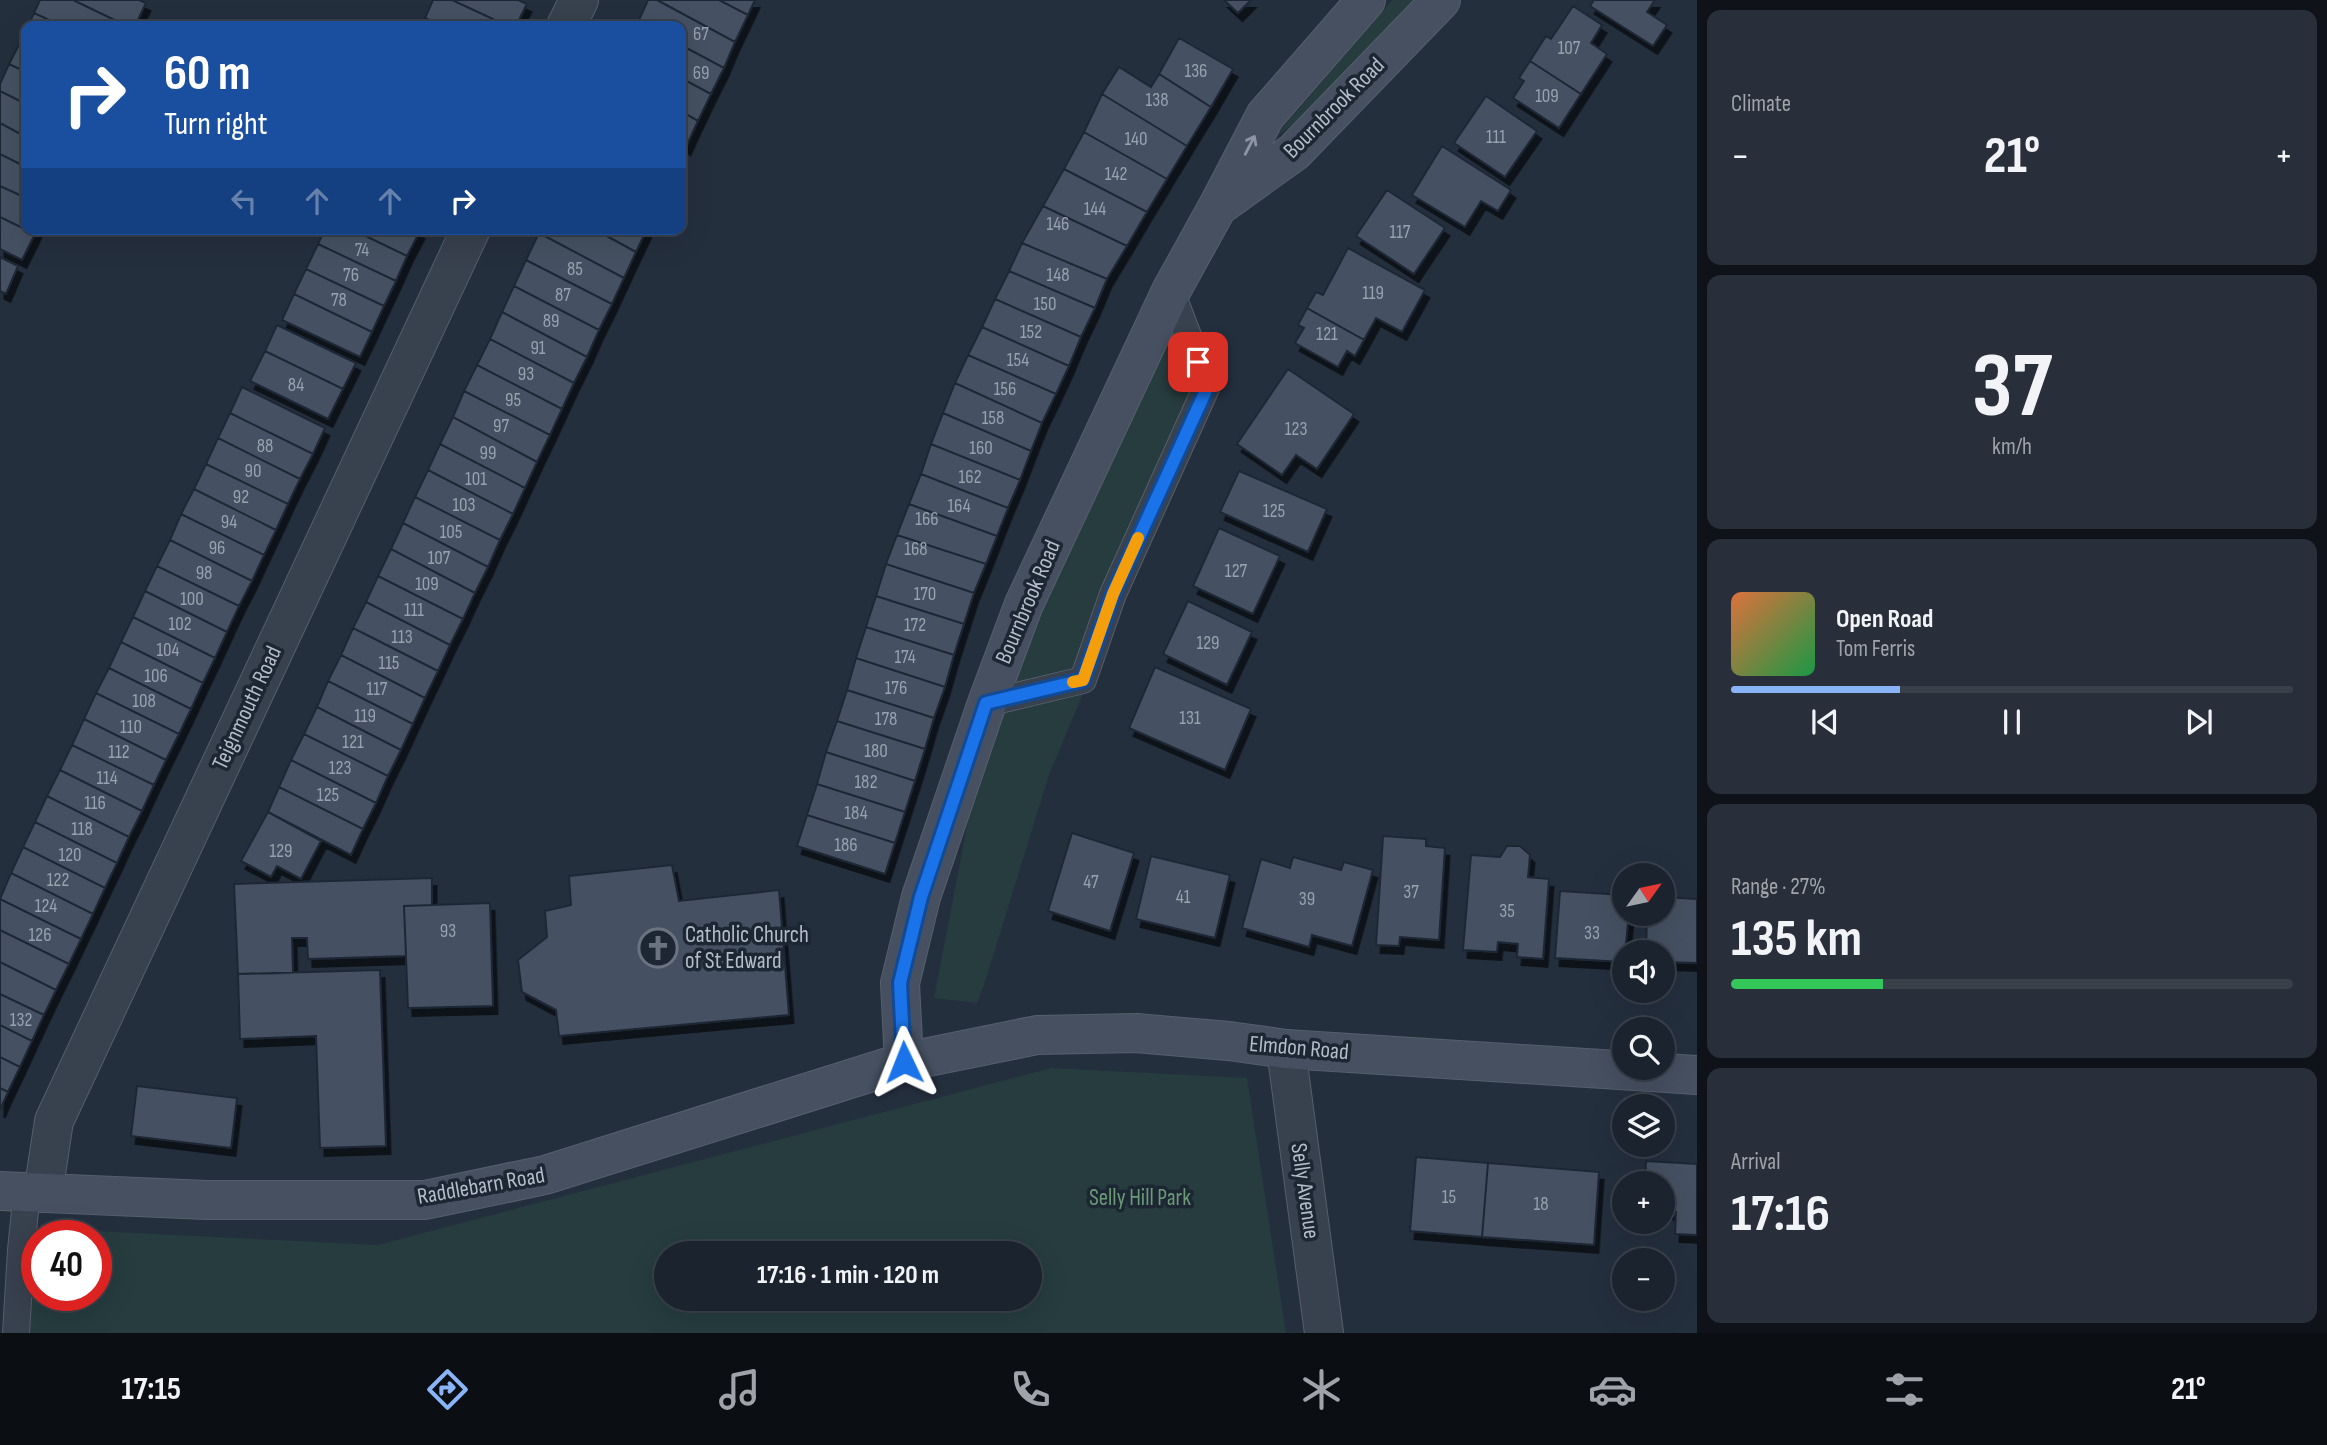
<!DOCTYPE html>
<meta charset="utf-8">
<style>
:root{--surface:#1b232e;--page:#282f3a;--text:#f1f3f6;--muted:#a0a4aa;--line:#39404a;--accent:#8ab4f8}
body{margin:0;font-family:"Sofia Sans Condensed",sans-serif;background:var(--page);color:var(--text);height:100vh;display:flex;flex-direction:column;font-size:26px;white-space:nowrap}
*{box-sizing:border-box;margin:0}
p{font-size:23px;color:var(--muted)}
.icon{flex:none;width:38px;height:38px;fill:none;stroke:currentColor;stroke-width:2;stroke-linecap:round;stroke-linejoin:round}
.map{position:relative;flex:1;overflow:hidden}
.panel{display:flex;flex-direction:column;gap:10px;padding:10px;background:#0f1319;width:630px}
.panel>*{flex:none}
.guide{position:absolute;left:21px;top:21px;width:665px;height:214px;border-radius:14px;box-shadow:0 7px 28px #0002,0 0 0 2px var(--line);background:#1a4fa0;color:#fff;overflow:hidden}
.needle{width:46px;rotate:57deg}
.tools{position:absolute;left:1612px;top:863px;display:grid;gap:14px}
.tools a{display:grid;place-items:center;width:63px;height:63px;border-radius:50%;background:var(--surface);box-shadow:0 7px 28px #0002,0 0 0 2px var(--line);font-size:35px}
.speed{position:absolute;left:21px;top:1220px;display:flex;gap:14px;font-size:35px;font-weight:700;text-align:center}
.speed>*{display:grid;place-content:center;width:91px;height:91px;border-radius:50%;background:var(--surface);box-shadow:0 7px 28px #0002,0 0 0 2px var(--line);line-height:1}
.speed .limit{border:10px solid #d22;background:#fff;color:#111}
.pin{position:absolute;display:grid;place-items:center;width:60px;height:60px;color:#fff;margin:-30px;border-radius:14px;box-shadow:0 4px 10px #0006}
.me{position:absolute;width:77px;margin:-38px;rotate:358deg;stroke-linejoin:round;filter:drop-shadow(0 0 5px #0008)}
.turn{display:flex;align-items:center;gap:24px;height:147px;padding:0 28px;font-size:32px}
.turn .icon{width:91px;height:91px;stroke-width:2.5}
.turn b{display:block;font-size:49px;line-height:60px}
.lanes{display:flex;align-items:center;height:66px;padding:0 28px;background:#0003;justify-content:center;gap:35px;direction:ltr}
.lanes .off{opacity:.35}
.big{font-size:52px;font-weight:700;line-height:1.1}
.panel .tile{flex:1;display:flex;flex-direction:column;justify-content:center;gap:10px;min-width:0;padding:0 24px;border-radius:14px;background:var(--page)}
.panel .dial{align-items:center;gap:0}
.dial b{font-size:91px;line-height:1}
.song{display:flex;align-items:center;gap:21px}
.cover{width:84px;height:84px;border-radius:10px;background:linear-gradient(135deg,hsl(20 70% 55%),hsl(140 70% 35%))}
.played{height:7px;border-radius:4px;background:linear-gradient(90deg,var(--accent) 30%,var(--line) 30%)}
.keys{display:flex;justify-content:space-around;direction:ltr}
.heat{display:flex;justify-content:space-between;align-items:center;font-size:38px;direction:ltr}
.charge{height:10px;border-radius:5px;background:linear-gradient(90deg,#34c759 27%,var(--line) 0)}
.trip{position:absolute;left:654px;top:1241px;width:388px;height:70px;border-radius:35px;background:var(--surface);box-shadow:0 7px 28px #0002,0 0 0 2px var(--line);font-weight:700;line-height:70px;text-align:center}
.tabs{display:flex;height:112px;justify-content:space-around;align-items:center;background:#0b0e12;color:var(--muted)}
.tabs .icon{width:49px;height:49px}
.tabs .selected{color:var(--accent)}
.tabs b{font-size:32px;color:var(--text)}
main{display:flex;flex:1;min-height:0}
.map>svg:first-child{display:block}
.green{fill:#263c3f;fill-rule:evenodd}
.building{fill:#455162;stroke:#1f2835;stroke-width:2;filter:url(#shadow)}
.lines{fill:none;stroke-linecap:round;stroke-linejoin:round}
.lane-casing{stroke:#565f6c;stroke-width:28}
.street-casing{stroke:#565f6c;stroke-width:40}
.secondary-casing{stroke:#565f6c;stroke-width:40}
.lane{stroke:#38414e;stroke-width:26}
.street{stroke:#38414e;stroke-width:38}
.secondary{stroke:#465061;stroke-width:38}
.oneway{stroke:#8e96a5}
.route-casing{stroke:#114b97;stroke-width:18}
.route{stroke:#1a73e8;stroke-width:12}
.slow{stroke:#f59e0b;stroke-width:12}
.labels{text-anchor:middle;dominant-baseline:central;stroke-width:7;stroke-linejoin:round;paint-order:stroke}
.number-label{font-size:19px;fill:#98a1af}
.street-label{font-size:23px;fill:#b4bcc9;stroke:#1d2633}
.poi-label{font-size:23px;fill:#b4bcc9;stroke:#1d2633;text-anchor:start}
.park-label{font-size:23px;fill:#6b9a76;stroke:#1d2633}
</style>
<main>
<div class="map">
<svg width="1697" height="1333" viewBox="0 0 1697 1333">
<defs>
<filter id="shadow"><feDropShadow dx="4.5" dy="8" stdDeviation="0" flood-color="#0009"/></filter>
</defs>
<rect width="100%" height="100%" fill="#242f3e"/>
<!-- green -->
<path class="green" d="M1392,0H1420L1316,107L1273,139Z
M1170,299L1203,385L1079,677L991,698Z
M1087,684L1049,775L984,985L977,1003L934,998L990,707Z
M1051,1068L1247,1078L1286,1333H23L33,1228L378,1245ZM37,1236H96V1295H37ZM667,1253H1031V1298H667Z"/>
<!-- building -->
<path class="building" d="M40,0H73L127,26H62L34,13Z
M73,0H139L146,3L135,26H127Z
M433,0H452L508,26H443L425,18Z
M452,0H518L527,4L516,26H508Z
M648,0H657L735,42L724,68L681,45V26H645L638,22Z
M657,0H719L748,15L735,42Z
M719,0H755L748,15Z
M1224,0H1251L1238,13Z
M1594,0H1655L1647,12L1667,25L1653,46L1590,6Z
M1573,6L1602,25L1591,43L1607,54L1581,94L1530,61L1546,36L1551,39Z
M34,13L62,26H28Z
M425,18L443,26H421Z
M1179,38L1233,69L1211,107L1159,74Z
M22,39L26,41V72L9,64Z
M681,45L724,68L711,94L681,78Z
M1530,61L1581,94L1559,128L1513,98L1524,81L1519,78Z
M9,64L26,72V104L0,91V84Z
M1119,67L1151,87L1159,74L1211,107L1187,146L1102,94Z
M681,78L711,94L698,121L681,111Z
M0,91L26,104V137L0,123Z
M1102,94L1187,146L1167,179L1084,132Z
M1486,96L1537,131L1505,177L1454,143Z
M681,111L698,121L686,147L681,144Z
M0,123L26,137V167L0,154Z
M1084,132L1167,179L1147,212L1064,169Z
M1442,146L1511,190L1498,211L1481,201L1465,227L1412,195Z
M0,154L26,167V198L0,186Z
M1064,169L1147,212L1127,246L1043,206Z
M0,186L26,198V229H37L35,234L0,217Z
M1387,190L1445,228L1414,274L1356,236Z
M1043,206L1127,246L1107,279L1022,243Z
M0,217L35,234L22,260L0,249Z
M325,229H351L407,256L396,281L318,244Z
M351,229H416L420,231L407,256Z
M541,229H594L636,252L624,278L539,233Z
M594,229H647L636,252Z
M539,233L624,278L612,304L526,260Z
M1022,243L1107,279L1095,308L1009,271Z
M318,244L396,281L384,306L306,269Z
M1348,248L1425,290L1402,332L1376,318L1364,340L1307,308L1316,292L1323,295Z
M0,257L18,266L6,294L0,291Z
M526,260L612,304L599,330L514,286Z
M306,269L384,306L372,332L294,294Z
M1009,271L1095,308L1081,337L995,299Z
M514,286L599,330L587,357L502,312Z
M294,294L372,332L360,357L282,320Z
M995,299L1081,337L1069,366L982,327Z
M1307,308L1364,340L1355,356L1347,351L1338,367L1295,343L1304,328L1298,325Z
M502,312L587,357L574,383L490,339Z
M277,325L356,363L343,389L265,351Z
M982,327L1069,366L1056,394L968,355Z
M490,339L574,383L562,409L477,365Z
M265,351L343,389L328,419L250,381Z
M968,355L1056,394L1042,423L955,383Z
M477,365L562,409L550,435L464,391Z
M1288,369L1354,414L1317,469L1296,455L1282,475L1237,444Z
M955,383L1042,423L1031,451L943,413Z
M242,387L325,428L313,454L230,413Z
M464,391L550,435L537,462L453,417Z
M230,413L313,454L300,479L218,438Z
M943,413L1031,451L1020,480L931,444Z
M453,417L537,462L525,488L440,444Z
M218,438L300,479L288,504L206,464Z
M440,444L525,488L513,514L428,470Z
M931,444L1020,480L1008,508L921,474Z
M206,464L288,504L276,530L194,489Z
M428,470L513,514L500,540L415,497Z
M1239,471L1327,509L1308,552L1220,512Z
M921,474L1008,508L997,536L909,504Z
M194,489L276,530L264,555L181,514Z
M415,497L500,540L488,567L403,523Z
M909,504L997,536L986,564L897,535Z
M181,514L264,555L252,581L170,540Z
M403,523L488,567L475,593L391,549Z
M1219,528L1280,556L1253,614L1193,586Z
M897,535L986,564L974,593L886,564Z
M170,540L252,581L239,606L157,566Z
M391,549L475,593L463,619L378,576Z
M886,564L974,593L964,624L876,596Z
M157,566L239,606L227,632L145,591Z
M378,576L463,619L450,645L366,602Z
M145,591L227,632L215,658L133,617Z
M876,596L964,624L954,655L866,627Z
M1188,601L1252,632L1227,685L1163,654Z
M366,602L450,645L438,671L353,628Z
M133,617L215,658L203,683L121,642Z
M866,627L954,655L945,687L856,658Z
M353,628L438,671L425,698L341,655Z
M121,642L203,683L191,709L109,668Z
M341,655L425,698L413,724L328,681Z
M856,658L945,687L934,718L847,690Z
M1155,667L1251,709L1225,770L1129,728Z
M109,668L191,709L179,734L96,693Z
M328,681L413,724L401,750L317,707Z
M847,690L934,718L925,749L837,721Z
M96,693L179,734L166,760L84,719Z
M317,707L401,750L388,776L304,734Z
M84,719L166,760L154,785L72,745Z
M837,721L925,749L915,781L826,752Z
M304,734L388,776L376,803L291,760Z
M72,745L154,785L142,811L60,770Z
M826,752L915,781L905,812L817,784Z
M291,760L376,803L363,829L279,787Z
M60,770L142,811L129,837L47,796Z
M817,784L905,812L895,843L807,815Z
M279,787L363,829L351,855L268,812Z
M47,796L129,837L117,863L35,822Z
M268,812L321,841L301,879L277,866L271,877L241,861Z
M807,815L895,843L885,874L797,846Z
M35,822L117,863L105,888L23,847Z
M1072,833L1134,853L1110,931L1048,911Z
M1383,836L1426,839V846L1445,848L1439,940L1400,937L1399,946L1376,945Z
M1507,846H1520L1530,855L1528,877L1549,879L1543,959L1517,957L1518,944L1498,942L1497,952L1463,950L1471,855L1500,857Z
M23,847L105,888L93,914L11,873Z
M1151,856L1230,875L1215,938L1136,919Z
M1293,857L1341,870L1344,862L1373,870L1352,946L1312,935L1309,947L1242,928L1261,859L1290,868Z
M672,865L679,901L779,890L789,1015L559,1036L556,1010L522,992L518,960L547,937L545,911L571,905L569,876Z
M11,873L93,914L81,939L0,899Z
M432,878V905L404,906L406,956L308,959L307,938H292L293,973L238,974L234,884Z
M1560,891L1624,895V914H1629L1624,962L1555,958Z
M1662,897L1697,899V963L1662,962V952H1646L1647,914H1662Z
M0,899L81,939L69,964L0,930Z
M490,903L493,1006L408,1008L404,906Z
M0,930L69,964L56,990L0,962Z
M0,962L56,990L44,1015L0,994Z
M380,970L386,1146L320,1148L316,1036L240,1039L238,974Z
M0,994L44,1015L32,1041L0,1025Z
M0,1025L32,1041L20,1067L0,1057Z
M0,1057L20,1067L8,1092L0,1088Z
M137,1086L237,1098L231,1148L131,1136Z
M0,1088L8,1092L0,1110Z
M1416,1157L1488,1163L1482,1237L1410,1231Z
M1646,1161L1697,1164V1235L1675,1234L1676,1212L1662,1211V1183H1645Z
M1488,1163L1599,1172L1594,1245L1482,1237Z"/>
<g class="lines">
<!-- lane casing -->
<g class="lane-casing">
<path id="lane" d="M987,703L1083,680L1113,594L1207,386L1171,291
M16,1333L21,1250L27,1192"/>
</g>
<!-- street casing -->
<g class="street-casing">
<path id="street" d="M566,26L579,0
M1286,1049L1324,1333
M43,1193L54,1121L471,229"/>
</g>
<!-- secondary casing -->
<g class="secondary-casing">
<path id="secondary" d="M1223,203L1294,152L1441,0
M904,1062L900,983L921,897L987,703L1024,604L1171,291L1218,206L1265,116L1366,0
M0,1191L206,1200H425L545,1175L904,1062L1037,1035L1136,1033L1229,1041L1286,1049L1697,1075"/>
</g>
<!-- lane -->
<use href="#lane" class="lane"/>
<!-- street -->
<use href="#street" class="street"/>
<!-- secondary -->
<use href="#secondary" class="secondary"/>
</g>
<!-- one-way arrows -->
<defs><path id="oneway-shaft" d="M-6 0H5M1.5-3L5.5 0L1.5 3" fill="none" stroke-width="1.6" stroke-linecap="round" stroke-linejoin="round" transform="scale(1.75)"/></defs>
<use class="oneway" href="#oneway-shaft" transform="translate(1250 145) rotate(-63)"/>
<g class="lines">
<!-- route casing -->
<g class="route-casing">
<path id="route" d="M904,1062L900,983L921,897L986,703L1083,680L1113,594L1208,386L1198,362"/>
</g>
<!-- route -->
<use href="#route" class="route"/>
<!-- slow -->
<path class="slow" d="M1073,682L1083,680L1113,594L1138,538"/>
</g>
<!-- icons -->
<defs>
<g id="church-ring" transform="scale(2.0125)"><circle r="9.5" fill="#1d2633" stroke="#6b7280" stroke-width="1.5"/><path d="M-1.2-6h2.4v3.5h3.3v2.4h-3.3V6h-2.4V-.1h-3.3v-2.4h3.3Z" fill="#6b7280"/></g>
</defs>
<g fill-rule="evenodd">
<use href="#church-ring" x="658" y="948"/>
</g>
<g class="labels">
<!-- number labels -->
<g class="number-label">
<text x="701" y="34">67</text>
<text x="1569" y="48">107</text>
<text x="1196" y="71">136</text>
<text x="701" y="73">69</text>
<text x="1547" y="96">109</text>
<text x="1157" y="100">138</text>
<text x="1496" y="137">111</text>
<text x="1136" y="139">140</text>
<text x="1116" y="174">142</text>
<text x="1095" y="209">144</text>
<text x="1058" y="224">146</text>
<text x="1400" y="232">117</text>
<text x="362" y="250">74</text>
<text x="575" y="269">85</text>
<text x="351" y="275">76</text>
<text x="1058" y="275">148</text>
<text x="1373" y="293">119</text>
<text x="563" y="295">87</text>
<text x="339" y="300">78</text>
<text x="1045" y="304">150</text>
<text x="551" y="321">89</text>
<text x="1031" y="332">152</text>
<text x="1327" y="334">121</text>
<text x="538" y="348">91</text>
<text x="1018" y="360">154</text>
<text x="526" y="374">93</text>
<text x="296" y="385">84</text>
<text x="1005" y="389">156</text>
<text x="513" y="400">95</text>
<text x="993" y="418">158</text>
<text x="501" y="426">97</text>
<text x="1296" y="429">123</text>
<text x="265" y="446">88</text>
<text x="981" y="448">160</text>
<text x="488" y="453">99</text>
<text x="253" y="471">90</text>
<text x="970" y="477">162</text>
<text x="476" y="479">101</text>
<text x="241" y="497">92</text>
<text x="464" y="505">103</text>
<text x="959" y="506">164</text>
<text x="1274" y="511">125</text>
<text x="927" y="519">166</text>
<text x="229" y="522">94</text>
<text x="451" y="532">105</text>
<text x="217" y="548">96</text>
<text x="916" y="549">168</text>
<text x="439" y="558">107</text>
<text x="1236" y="571">127</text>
<text x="204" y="573">98</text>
<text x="427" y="584">109</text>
<text x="925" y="594">170</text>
<text x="192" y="599">100</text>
<text x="414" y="610">111</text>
<text x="180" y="624">102</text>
<text x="915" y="625">172</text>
<text x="402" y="637">113</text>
<text x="1208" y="643">129</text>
<text x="168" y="650">104</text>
<text x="905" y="657">174</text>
<text x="389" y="663">115</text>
<text x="156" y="676">106</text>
<text x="896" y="688">176</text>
<text x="377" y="689">117</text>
<text x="144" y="701">108</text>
<text x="365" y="716">119</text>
<text x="1190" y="718">131</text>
<text x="886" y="719">178</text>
<text x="131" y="727">110</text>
<text x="353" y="742">121</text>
<text x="876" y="751">180</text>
<text x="119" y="752">112</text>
<text x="340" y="768">123</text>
<text x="107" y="778">114</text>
<text x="866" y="782">182</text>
<text x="328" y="795">125</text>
<text x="95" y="803">116</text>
<text x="856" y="813">184</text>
<text x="82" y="829">118</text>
<text x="846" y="845">186</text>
<text x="281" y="851">129</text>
<text x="70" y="855">120</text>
<text x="58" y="880">122</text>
<text x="1091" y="882">47</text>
<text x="1411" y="892">37</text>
<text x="1183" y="897">41</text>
<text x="1307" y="899">39</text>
<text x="46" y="906">124</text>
<text x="1507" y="911">35</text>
<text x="448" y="931">93</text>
<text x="1592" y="933">33</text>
<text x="40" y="935">126</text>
<text x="21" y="1020">132</text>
<text x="1449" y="1197">15</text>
<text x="1541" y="1204">18</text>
</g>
<!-- street labels -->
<g class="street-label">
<text transform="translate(1334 108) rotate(-45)">Bournbrook Road</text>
<text transform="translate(1028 602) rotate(-67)">Bournbrook Road</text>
<text transform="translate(247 708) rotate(-65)">Teignmouth Road</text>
<text transform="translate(1299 1048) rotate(5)">Elmdon Road</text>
<text transform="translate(481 1186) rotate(-10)">Raddlebarn Road</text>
<text transform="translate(1305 1191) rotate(82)">Selly Avenue</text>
</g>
<!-- poi labels -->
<g class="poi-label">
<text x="685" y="935">Catholic Church<tspan x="685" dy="26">of St Edward</tspan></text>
</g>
<!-- park labels -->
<g class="park-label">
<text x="1140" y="1198">Selly Hill Park</text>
</g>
</g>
</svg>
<div class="tools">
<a><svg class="needle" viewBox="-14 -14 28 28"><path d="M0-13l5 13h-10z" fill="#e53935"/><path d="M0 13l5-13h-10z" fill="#a0a4aa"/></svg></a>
<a><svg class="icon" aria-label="sound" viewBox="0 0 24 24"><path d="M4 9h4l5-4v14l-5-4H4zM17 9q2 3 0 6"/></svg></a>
<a><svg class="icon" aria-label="search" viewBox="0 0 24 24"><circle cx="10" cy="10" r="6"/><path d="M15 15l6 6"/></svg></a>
<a><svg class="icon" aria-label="layers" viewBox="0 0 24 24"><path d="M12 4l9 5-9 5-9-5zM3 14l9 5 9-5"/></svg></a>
<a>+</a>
<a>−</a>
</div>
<div class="speed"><div class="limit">40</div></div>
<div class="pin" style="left:1198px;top:362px;background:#d93025"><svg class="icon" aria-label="arrive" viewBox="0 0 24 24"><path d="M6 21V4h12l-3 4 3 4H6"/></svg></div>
<svg class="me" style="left:904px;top:1062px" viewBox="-20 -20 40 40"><path d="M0-17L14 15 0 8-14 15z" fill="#1a73e8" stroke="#fff" stroke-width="4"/></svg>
<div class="trip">17:16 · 1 min · 120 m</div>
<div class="guide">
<div class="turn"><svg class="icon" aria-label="right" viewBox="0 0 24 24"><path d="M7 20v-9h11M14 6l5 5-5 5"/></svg><div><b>60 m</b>Turn right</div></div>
<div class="lanes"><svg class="icon off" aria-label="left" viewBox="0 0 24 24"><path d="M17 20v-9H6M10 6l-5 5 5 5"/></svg><svg class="icon off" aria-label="ahead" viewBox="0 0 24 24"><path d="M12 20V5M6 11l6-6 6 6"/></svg><svg class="icon off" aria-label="ahead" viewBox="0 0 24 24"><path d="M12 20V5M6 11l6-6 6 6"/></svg><svg class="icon" aria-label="right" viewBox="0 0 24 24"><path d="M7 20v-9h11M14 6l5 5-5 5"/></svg></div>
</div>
</div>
<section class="panel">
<div class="tile"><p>Climate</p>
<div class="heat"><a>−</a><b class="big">21°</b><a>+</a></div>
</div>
<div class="tile dial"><b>37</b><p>km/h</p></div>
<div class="tile">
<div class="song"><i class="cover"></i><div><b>Open Road</b><p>Tom Ferris</p></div></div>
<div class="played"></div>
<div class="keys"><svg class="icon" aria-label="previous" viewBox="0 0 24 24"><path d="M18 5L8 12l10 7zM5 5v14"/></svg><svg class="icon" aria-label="pause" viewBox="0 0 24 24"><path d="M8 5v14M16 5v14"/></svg><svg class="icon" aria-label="next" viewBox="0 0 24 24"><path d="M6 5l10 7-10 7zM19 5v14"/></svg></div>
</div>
<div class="tile"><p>Range · 27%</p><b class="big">135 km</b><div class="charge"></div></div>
<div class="tile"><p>Arrival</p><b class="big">17:16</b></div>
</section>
</main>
<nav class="tabs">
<b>17:15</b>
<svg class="icon selected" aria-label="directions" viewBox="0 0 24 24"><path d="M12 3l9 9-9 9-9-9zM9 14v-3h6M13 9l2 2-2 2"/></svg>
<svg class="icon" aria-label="music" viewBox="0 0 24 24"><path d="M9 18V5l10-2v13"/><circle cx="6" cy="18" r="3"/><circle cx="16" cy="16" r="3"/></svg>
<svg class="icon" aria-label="phone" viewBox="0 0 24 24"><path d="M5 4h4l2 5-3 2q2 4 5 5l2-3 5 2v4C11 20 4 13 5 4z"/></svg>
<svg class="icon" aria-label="climate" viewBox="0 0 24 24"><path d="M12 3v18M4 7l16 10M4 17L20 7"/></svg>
<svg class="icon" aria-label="car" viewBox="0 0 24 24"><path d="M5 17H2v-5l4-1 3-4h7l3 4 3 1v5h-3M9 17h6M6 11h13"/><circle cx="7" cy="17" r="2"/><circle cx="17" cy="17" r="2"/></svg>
<svg class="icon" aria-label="filters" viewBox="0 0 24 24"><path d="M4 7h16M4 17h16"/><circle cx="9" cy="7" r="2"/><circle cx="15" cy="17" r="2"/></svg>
<b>21°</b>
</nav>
